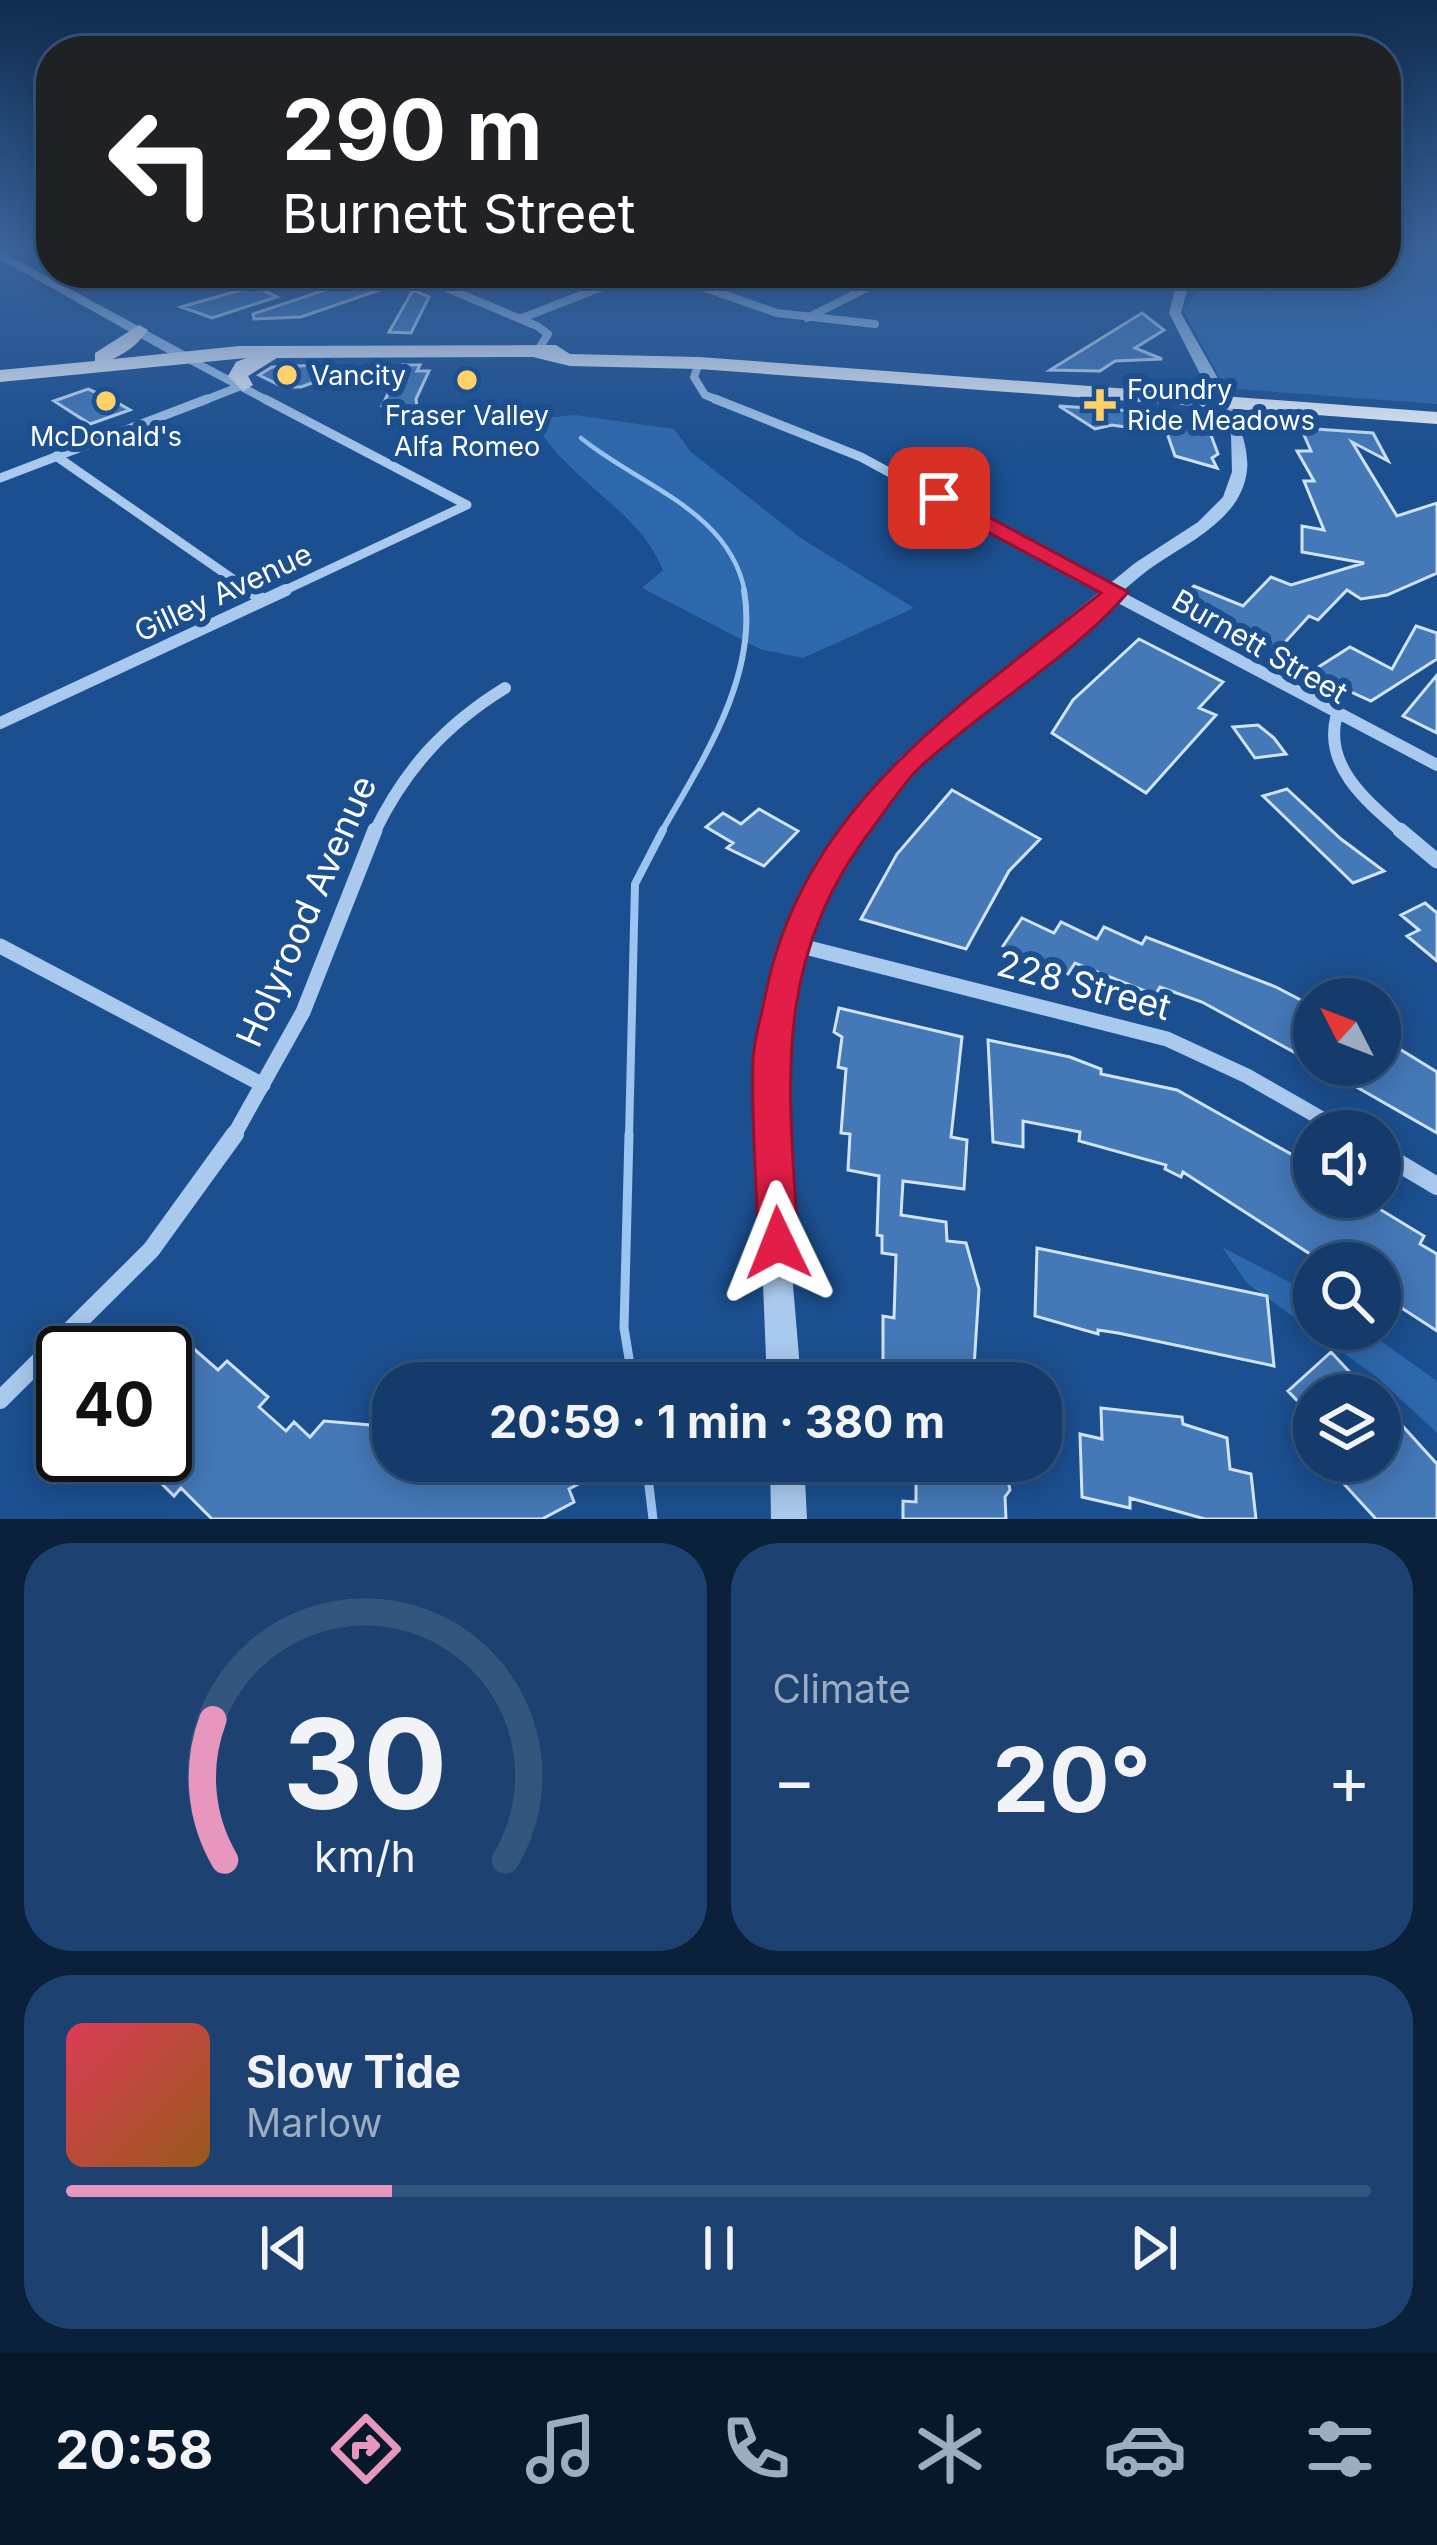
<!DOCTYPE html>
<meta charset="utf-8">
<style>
:root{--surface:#143b6b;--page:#1d4271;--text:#f1f3f6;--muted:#9dadc1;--line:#33557e;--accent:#e797bd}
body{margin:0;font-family:Inter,sans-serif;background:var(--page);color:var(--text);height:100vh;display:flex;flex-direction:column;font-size:45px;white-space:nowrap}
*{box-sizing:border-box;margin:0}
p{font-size:39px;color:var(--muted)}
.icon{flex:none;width:66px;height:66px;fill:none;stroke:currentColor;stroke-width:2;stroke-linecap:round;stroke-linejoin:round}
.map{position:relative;height:1519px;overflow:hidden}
.details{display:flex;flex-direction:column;gap:24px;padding:24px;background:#0b203b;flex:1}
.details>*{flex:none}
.banner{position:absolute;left:36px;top:36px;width:1365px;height:252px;border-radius:48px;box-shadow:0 6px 30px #0003,0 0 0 3px var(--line);background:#202124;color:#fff;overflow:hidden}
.needle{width:78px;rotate:312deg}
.buttons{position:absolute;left:1293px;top:978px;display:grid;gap:24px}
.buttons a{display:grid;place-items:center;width:108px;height:108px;border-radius:50%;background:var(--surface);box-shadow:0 6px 30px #0003,0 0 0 3px var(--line);font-size:60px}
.speed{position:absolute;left:36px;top:1326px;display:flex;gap:24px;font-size:60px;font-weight:700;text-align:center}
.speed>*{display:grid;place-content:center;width:156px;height:156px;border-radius:50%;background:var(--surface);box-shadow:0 6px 30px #0003,0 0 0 3px var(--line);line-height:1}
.speed .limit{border:6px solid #111;border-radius:18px;background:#fff;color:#111}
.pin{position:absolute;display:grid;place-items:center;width:102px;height:102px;color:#fff;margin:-51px;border-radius:24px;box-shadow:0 6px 18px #0006}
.me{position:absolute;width:132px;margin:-66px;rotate:358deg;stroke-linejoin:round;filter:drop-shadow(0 0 9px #0008)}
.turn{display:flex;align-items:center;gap:42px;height:252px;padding:0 48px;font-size:54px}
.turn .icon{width:156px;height:156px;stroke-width:2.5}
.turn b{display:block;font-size:84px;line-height:102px}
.big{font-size:90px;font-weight:700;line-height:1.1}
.details .widget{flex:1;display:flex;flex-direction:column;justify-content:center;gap:18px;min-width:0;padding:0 42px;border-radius:48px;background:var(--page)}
.details .dial{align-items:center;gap:0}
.dial svg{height:312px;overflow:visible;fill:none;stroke:var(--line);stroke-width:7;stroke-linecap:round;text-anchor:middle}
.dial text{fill:var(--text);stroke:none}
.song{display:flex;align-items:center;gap:36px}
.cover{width:144px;height:144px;border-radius:18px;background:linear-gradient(135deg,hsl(350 70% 55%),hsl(30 70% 35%))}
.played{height:12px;border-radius:6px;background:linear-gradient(90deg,var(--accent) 25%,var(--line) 25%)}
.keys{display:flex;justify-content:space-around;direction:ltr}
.heat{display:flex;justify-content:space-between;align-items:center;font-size:66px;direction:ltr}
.details .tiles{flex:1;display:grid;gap:24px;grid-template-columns:1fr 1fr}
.widget:last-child{grid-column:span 2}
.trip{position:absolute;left:372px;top:1362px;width:690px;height:120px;border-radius:48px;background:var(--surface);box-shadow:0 6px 30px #0003,0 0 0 3px var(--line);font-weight:700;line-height:120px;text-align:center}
.tab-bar{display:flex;height:192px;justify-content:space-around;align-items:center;background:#08182b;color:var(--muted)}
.tab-bar .icon{width:84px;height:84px}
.tab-bar .active{color:var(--accent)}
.tab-bar b{font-size:54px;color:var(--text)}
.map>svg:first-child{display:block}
.green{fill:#2e69ad}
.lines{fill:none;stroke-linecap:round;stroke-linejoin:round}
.stream-far3{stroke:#9cc4f0;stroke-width:4.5}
.stream-far2{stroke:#9cc4f0;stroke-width:6}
.stream-far1{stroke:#9cc4f0;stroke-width:8}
.stream{stroke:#9cc4f0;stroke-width:9}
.building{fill:#4478b7;stroke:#cfe3fa;stroke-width:3}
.minor-far4{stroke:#a9c9ee;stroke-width:8}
.minor-far3{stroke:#a9c9ee;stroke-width:9}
.minor-far2{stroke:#a9c9ee;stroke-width:12}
.minor-far1{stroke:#a9c9ee;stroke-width:15}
.minor{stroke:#a9c9ee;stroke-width:18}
.tertiary{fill:#a9c9ee;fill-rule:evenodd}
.primary{fill:#f0f6ff;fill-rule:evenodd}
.route{fill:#e11d48;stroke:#92132f;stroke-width:3}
.poi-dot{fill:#ffd166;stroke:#1b4f8f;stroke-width:4.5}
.labels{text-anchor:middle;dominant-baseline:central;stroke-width:12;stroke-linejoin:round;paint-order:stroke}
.far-poi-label{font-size:27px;fill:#fff;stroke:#1b4f8f;text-anchor:start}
.street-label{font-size:30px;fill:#fff;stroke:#1b4f8f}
.near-street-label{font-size:36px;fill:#fff;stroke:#1b4f8f}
</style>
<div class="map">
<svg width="1437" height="1519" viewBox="0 0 1437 1519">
<rect width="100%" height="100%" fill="#1b4f8f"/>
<!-- green -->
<path class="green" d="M1386,249H1437V404L1225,388L1183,310L1213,273H1386Z
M575,415L674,429L691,452L802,539L914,608L803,658L760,649L642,588L663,570C636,505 568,484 533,419Z
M1222,1247L1314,1295V1329H1364L1437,1381V1433L1378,1378L1247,1283Z"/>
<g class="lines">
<!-- stream-far3 -->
<path class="stream-far3" d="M581,438C638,485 731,511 745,593"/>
<!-- stream-far2 -->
<path class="stream-far2" d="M661,833C702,761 759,676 744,590"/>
<!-- stream-far1 -->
<path class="stream-far1" d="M629,1137L635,884L663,830"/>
<!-- stream -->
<path class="stream" d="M629,1134L624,1328L633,1383
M646,1461L653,1519"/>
</g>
<!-- building -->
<path class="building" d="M370,275L394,285L301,317L254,319L253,314Z
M255,286L277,297L212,318L181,307Z
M413,290L429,297L411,333L389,332Z
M1142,313L1164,330L1135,348L1162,359L1115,361L1100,371L1050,370Z
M320,365L312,383L301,387H283L259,375L272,367Z
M402,365H420L417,371H429L416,399L418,415L409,419L382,406Z
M88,389L111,399L130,410L90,424L54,401Z
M1059,406L1177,414L1180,427L1209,430L1218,454L1212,458L1217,468L1175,456L1167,433L1112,425L1095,429Z
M1301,428L1373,433L1388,461L1352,442L1397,516L1437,503V573L1387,595L1361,599L1347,590L1318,620L1309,616L1278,650L1177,602L1194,586L1243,606L1271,577L1291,585L1364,563L1302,552V526L1324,530L1304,481H1314L1297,451H1311Z
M1416,626L1437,633V659L1371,701L1309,673L1350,647L1392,669Z
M1139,639L1223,682L1199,708L1216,715L1146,793L1052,733L1073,700Z
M1437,675V733L1403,716Z
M1258,725L1274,738L1286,754L1255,758L1233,727Z
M1287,789L1341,839L1384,871L1353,883L1263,796Z
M952,790L1040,839L1009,871L966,949L861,919L897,854Z
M759,809L798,831L764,866L727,848L733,843L706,827L723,813L741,824Z
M1425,903L1437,913V961L1407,936L1419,930L1401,915Z
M1022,918L1054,933L1061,922L1097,939L1104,927L1142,944L1146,937L1276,987L1314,1007V1063L1202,1002L1160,987L1155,995L1075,963L1068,974L1013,953L1003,946Z
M839,1008L962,1037L951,1137L967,1140L964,1189L903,1181L901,1215L946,1222L947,1241L966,1243L979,1289L973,1383H897L909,1366L883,1363V1316L894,1318L896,1255L882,1253V1236L877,1235L879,1176L848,1170L850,1134L841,1133L846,1069L838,1067L842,1037L834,1032Z
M1380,1037L1437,1072V1133L1318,1065H1380Z
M988,1040L1070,1057L1101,1069V1074L1177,1090L1314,1167V1197H1347L1359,1205L1363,1199L1424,1236L1420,1244L1437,1254V1331L1380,1294V1263H1324L1183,1172L1181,1177L1165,1169L1166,1165L1079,1141L1080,1132L1023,1121V1147L993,1142Z
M1037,1248L1267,1296L1274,1366L1118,1333L1098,1330V1334L1035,1316Z
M186,1342L218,1370L227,1361L268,1397L259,1407L286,1431L294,1422L310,1437L324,1421L393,1427V1461H623L569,1489L574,1502L542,1519H212L181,1488L174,1496L133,1455H165V1363Z
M1331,1352L1371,1395H1314V1447L1293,1425L1307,1411L1288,1391Z
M1380,1401L1437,1464V1519H1376L1323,1461H1380Z
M1101,1408L1182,1417L1183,1424L1227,1438L1230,1469L1251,1474L1256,1519H1205L1130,1498V1508L1082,1497L1080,1434L1102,1439Z
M74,1455H117L84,1482L73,1468L80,1461Z
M916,1461H1004L1010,1490L1005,1497L1006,1519H903V1501L916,1502Z"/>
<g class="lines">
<!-- minor-far4 -->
<path class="minor-far4" d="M411,273L537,326L548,334L537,352
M662,273L777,313L875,324
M522,318L638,273
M807,318L897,273
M183,356L270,402
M699,363L694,377L705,395L723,402
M200,402L241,386"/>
<!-- minor-far3 -->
<path class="minor-far3" d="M265,399L467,505
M715,399L861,457L1111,593
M56,456L253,593
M0,478L207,399
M279,593L467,505"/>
<!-- minor-far2 -->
<path class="minor-far2" d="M248,590L262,599
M1106,590L1437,765
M1336,718C1324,768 1369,803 1403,833
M0,723L286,590
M374,833C405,769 445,725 505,688"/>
<!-- minor-far1 -->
<path class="minor-far1" d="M1400,830L1437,861
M797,945L1167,1039L1247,1076L1343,1131
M0,946L263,1085
M233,1137L303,1012L375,830"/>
<!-- minor -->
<path class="minor" d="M1380,1152L1437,1186
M0,1400L151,1250L235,1134"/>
<!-- tertiary -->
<path class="tertiary" d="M0,251L188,353L190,356L178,359L0,259Z
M1188,273H1201L1188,287L1181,313C1203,354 1252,426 1247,470C1245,489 1236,504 1223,517C1201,539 1173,552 1148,570C1122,590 1098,614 1072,635C1020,676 966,717 919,764C880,803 842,854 822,905C762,1056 790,1226 801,1383H767L757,1134L761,1055L774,978L799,904L842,826L900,758L954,710L1135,563L1198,522L1223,497L1232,472L1231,435L1169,313L1176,286Z
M770,1461H804L807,1519H771Z"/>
<!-- primary -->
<path class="primary" d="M139,325L148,330C138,344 129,351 113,359L239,346L556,345L570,354L699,357L1437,412V424L699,369L570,366L533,357L277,358L248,376L253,385L243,391L228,376L236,362L246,358L0,382V370L95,361V353Z"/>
</g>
<!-- sky -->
<linearGradient id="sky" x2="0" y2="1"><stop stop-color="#0f2b4f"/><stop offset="0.54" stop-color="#39639b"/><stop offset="1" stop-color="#39639b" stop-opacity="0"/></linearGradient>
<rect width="1437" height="462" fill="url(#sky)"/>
<!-- route -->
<path class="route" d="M932,494H946L1128,592C1076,654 980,711 919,768C902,785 888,807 874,826C770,961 789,1084 798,1243L792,1256L778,1262L764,1256L758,1243C757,1182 751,1121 753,1060C754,1039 761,1018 765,997C802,806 959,707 1101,593L932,502Z"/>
<!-- markers -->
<g class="poi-dot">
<circle cx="287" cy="375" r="12"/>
<circle cx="467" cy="380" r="12"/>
<circle cx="106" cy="401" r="12"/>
<path d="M1094 387h12v12h12v12h-12v12h-12v-12h-12v-12h12z"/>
</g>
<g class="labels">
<!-- far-poi labels -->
<g class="far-poi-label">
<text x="311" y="375">Vancity</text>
<text x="1127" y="389">Foundry<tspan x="1127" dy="31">Ride Meadows</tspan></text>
<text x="467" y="415" text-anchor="middle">Fraser Valley<tspan x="467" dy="31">Alfa Romeo</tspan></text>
<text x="106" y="436" text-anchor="middle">McDonald's</text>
</g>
<!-- street labels -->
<g class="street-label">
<text transform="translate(223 592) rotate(-25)">Gilley Avenue</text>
<text transform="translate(1260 646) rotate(30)">Burnett Street</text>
</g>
<!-- near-street labels -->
<g class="near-street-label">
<text transform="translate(306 911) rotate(-66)">Holyrood Avenue</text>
<text transform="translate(1084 985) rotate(15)">228 Street</text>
</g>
</g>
</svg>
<div class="buttons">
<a><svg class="needle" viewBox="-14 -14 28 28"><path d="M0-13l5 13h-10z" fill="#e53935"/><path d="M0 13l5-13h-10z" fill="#9dadc1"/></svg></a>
<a><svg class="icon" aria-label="sound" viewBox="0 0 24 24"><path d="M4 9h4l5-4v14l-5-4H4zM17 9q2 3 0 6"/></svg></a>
<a><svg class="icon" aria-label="search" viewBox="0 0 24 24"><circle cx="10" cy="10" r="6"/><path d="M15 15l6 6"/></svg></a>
<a><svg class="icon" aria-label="layers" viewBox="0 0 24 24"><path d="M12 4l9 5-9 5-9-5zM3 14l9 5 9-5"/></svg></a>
</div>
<div class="speed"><div class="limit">40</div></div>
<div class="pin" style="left:939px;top:498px;background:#d93025"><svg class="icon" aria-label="arrive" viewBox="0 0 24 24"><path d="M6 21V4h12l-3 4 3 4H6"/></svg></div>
<svg class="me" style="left:778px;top:1243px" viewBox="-20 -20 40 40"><path d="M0-17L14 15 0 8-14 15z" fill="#e11d48" stroke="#fff" stroke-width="4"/></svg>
<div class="trip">20:59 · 1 min · 380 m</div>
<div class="banner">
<div class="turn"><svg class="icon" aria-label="left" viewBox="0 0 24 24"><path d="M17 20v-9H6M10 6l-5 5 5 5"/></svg><div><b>290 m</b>Burnett Street</div></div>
</div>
</div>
<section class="details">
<div class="tiles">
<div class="widget dial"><svg viewBox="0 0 100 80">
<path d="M14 69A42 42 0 1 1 86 69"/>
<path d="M14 69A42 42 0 0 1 11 33" stroke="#e797bd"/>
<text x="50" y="56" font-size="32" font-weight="700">30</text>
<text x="50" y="72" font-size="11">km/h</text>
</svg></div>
<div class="widget"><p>Climate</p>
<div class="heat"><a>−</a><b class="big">20°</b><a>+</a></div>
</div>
<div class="widget">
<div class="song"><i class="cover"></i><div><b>Slow Tide</b><p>Marlow</p></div></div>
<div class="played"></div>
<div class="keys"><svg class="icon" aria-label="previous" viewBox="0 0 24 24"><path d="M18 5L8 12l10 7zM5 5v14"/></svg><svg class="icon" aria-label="pause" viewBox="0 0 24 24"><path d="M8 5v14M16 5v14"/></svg><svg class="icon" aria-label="next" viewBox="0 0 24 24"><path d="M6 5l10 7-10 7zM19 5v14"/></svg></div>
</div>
</div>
</section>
<nav class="tab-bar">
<b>20:58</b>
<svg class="icon active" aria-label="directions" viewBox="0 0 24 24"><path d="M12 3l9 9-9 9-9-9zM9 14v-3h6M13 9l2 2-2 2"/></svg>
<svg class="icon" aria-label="music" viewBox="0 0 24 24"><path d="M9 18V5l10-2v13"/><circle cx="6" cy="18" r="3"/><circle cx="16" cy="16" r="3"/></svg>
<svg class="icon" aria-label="phone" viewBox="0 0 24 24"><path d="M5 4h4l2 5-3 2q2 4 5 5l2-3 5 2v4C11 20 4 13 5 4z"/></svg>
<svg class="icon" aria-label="climate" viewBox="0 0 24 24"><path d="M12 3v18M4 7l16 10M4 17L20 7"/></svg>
<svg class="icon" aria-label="car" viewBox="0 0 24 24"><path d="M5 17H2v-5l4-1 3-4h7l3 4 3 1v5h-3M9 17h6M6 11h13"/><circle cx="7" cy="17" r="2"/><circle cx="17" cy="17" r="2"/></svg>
<svg class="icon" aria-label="filters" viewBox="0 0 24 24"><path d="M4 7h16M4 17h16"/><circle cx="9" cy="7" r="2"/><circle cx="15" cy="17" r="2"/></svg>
</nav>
